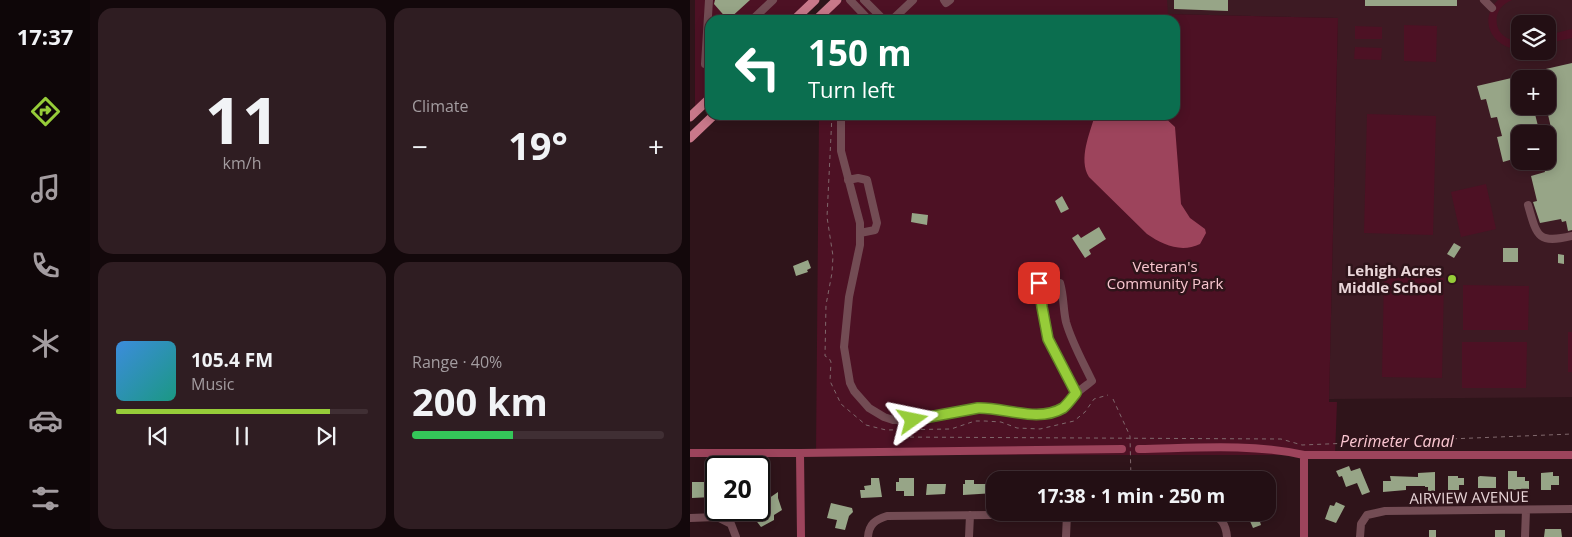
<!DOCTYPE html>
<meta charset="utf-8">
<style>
:root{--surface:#230f14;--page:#2f1d22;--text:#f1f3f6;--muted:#a39ca0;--line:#402f34;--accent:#96cc39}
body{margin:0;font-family:"Open Sans",sans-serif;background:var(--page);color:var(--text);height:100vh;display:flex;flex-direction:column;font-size:19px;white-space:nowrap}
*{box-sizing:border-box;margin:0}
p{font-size:16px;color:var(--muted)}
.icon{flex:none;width:28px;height:28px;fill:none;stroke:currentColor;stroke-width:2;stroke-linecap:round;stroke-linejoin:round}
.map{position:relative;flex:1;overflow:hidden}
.sheet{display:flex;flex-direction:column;gap:8px;padding:8px;background:#13080b;width:600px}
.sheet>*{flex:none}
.guide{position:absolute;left:15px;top:15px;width:475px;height:105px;border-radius:15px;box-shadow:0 2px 12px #0003,0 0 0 1px var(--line);background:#0b6e4f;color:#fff;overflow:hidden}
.tools{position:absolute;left:821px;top:15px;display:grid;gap:10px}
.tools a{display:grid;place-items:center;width:45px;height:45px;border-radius:10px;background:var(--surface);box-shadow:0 2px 12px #0003,0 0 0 1px var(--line);font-size:25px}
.speed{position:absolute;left:15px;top:456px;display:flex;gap:10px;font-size:25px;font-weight:700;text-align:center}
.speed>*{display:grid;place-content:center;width:65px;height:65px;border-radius:50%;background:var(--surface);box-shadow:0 2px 12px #0003,0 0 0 1px var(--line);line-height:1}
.speed .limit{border:2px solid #111;border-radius:8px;background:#fff;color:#111}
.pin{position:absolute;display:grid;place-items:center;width:42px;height:42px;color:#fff;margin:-21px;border-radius:10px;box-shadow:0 2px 8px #0006}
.me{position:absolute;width:55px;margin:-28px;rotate:78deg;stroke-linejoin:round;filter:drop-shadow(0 0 4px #0008)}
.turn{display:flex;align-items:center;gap:18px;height:105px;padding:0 20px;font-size:22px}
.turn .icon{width:65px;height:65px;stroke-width:2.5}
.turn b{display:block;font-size:35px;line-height:42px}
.big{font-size:38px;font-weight:700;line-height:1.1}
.sheet .card{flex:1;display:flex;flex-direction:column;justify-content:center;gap:8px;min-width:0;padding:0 18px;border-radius:15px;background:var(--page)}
.sheet .dial{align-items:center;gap:0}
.dial b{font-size:65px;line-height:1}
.song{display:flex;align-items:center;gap:15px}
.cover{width:60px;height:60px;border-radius:8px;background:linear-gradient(135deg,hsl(210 70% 55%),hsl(170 70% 35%))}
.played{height:5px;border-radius:2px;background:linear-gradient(90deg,var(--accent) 85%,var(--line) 85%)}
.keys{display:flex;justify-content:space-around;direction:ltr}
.heat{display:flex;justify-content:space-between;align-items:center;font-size:28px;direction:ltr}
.charge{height:8px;border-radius:4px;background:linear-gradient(90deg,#34c759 40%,var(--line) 0)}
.sheet .tiles{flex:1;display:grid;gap:8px;grid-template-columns:repeat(2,1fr)}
.trip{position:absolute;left:296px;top:471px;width:290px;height:50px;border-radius:15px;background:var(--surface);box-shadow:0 2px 12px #0003,0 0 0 1px var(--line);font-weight:700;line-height:50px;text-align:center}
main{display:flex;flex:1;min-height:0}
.tabs{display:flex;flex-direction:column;width:90px;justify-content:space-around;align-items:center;background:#0e0608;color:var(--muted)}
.tabs .icon{width:35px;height:35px}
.tabs .selected{color:var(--accent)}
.tabs b{font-size:22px;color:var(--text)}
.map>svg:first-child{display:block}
.built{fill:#3d1a23;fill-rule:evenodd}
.green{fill:#4d1124}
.water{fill:#9d445c}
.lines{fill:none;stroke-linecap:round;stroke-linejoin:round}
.canal{stroke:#9d445c;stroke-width:8}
.building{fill:#97a587}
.path{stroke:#80686c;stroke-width:1;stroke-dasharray:4 4;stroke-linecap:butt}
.minor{stroke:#734c54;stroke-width:8}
.major{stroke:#c9788a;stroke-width:9}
.route-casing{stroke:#628525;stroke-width:12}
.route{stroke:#96cc39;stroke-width:9}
.poi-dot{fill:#96cc39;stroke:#2f141a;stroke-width:2}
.labels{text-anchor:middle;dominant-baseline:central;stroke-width:5;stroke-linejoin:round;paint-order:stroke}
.park-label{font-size:15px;fill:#f9c6cf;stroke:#2f141a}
.poi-label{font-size:15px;font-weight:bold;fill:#ead6d9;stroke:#2f141a;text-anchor:end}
.street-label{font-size:15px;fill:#ead6d9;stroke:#2f141a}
.water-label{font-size:16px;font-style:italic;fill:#fac6d0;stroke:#2f141a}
</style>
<main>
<nav class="tabs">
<b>17:37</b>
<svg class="icon selected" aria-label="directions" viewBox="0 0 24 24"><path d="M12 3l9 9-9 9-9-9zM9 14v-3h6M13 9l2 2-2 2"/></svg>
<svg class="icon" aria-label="music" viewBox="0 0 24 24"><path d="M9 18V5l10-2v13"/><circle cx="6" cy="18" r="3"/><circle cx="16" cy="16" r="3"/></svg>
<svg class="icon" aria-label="phone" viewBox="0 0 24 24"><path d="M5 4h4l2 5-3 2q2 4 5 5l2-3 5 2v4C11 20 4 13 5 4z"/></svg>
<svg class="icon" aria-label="climate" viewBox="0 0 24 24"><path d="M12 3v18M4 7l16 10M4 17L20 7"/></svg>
<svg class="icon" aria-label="car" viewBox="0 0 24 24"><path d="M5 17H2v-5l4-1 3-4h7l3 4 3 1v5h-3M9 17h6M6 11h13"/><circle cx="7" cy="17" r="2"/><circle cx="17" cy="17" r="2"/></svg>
<svg class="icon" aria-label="filters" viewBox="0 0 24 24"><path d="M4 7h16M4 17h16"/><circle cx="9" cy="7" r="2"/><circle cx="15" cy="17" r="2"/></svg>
</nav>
<section class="sheet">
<div class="tiles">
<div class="card dial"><b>11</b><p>km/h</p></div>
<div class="card"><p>Climate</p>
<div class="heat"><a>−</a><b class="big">19°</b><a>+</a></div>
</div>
<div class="card">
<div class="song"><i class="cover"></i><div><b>105.4 FM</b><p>Music</p></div></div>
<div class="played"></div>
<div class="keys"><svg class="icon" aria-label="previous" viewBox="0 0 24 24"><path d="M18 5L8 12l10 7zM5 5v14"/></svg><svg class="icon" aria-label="pause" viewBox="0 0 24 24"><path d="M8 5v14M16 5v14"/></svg><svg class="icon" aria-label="next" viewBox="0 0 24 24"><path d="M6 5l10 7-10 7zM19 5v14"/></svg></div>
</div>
<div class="card"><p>Range · 40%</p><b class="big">200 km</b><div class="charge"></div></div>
</div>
</section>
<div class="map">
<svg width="882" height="537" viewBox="0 0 882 537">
<rect width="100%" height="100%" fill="#2f141a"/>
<!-- built -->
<path class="built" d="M477,0H882V397L639,399L648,18L477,14ZM830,24H858V51H830ZM830,79H858V106H830ZM830,134H858V161H830Z"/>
<!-- green -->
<path class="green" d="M5,0H119L98,20H20V93L5,107Z
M153,0H477L478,14L648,18L639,402H647L645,455H126L129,115H485V20H132Z
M808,0H822C798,9 803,41 830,41V49C803,49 787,20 808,0Z
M714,25L747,26L746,62L714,61Z
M665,26L692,27V39H665Z
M882,29V38L858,43V35Z
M665,47L692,48L691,60L664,59Z
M677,114L746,116L743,235L674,233Z
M796,184L806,229L771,237L761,192Z
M694,276L754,278L752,378L692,377Z
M773,285L839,286L838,330H773Z
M878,332H882V372H878Z
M772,342H837L836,388H772Z"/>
<!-- water -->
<path class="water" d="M405,115H472L485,127L491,204L500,218L515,229L516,233L510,244C491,253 473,245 457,234L399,177C388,159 400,133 405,115Z"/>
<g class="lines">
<!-- canal -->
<path class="canal" d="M449,449C504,448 560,443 614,455
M0,453H110L111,537
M110,453L432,449
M614,537V455H882"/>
</g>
<!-- building -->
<path class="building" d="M25,0H60L38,20L24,4Z
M484,0H538V11L484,9Z
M675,0H767V6H675Z
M882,63V230L878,231L876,221L872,222L871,219L850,223L843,202L847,201L841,176L855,172L852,161H858V147L865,145L856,106H858V79H849L847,71Z
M830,76V106H843L850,134H830V157L813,162L807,137L812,136L807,117L801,118L796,99L791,100L787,86Z
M372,196L379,209L371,213L365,201Z
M222,213L238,215L237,225L221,222Z
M409,227L416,239L399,250L401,254L395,258L382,238L388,234L391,238Z
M764,243L771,247L764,258L757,254Z
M813,248H828V262H813Z
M868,254L874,255V264L868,263Z
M118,260L121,268L117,270L118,272L106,276L103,266Z
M659,466L661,471L670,468L680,492L672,495L667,483L656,487L652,476L649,477L646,471Z
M818,471H827V477H835V481H839V489L818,490Z
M745,472V491H738V487H735V486H716V490L693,492V481H701L700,476L728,477V473Z
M863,472V476H869V485H861V490H851V473Z
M758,476H768V478H774V485H769V490H758Z
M790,476L806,477V488H788V477Z
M181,478H189L192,497L171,498L170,490H175L174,486L181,485Z
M209,478H224V496H214V491H206V482H209Z
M275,480H284V484H305V493L273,495V484H275Z
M2,482H17V485H21L22,497L2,498Z
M237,484H256L255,494L236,495Z
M88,492V498L92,510L84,515V520L71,527L58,510H69V505Z
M646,502L655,506L646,523L635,519L640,505L644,506Z
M141,503L162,508L163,512L159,516L155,530L145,528L147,520L137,518Z
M556,512H567L571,525L563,528Z
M855,529H871L872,537H854Z
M739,530H746V537H739Z
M805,530H815V537H805Z"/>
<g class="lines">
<!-- path -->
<path class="path" d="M142,115L137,217L143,256L142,273L136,305L135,356L139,358L141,362L140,381L151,404L176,425L196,430L261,429L285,421H295L311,422L327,428L350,429L384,421L395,412L404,399L418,395
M423,399L440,436L441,480
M204,437L591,439L612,445L882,434"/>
<!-- minor -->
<path class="minor" d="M160,0L179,20
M174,0L194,20
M254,0L256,3L260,0
M794,0L802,8
M62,20L83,0
M202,20L223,0
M15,64L19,0
M151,115V151L170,223V245L159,297L154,347L160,383L164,391L179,408L194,417L203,420H223L288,408C314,407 349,424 373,408C378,404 382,398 387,393C391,389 397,385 402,381C393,362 382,343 376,322C373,309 374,296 370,283H349L351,307L358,339L387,393
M158,180L168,178L177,180L187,223L185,230L170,233
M838,205C847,237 848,244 882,236
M0,518L27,517L41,524L46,537
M178,537C179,524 185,520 197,516L518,513C531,517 536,524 537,537
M279,537L280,515
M376,537L377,514
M670,537L671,524L677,515L695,511L882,509
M835,537L836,510"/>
<!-- major -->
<path class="major" d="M104,20L125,0
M126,20L147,0
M0,117L20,98
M0,138L24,115"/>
</g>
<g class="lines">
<!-- route casing -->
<g class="route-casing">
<path id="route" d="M223,420L288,408C314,407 348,423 373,408C378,404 382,398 386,393L358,339L352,307L349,283"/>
</g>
<!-- route -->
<use href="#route" class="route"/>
</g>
<!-- markers -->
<circle class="poi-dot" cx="762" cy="279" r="5"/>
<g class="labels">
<!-- park labels -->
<g class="park-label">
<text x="475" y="266">Veteran's<tspan x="475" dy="17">Community Park</tspan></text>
</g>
<!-- poi labels -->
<g class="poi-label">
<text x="752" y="270">Lehigh Acres<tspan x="752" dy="17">Middle School</tspan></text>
</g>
<!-- street labels -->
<g class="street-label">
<text transform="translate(779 497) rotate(-1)">AIRVIEW AVENUE</text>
</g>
<!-- water labels -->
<g class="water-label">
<text x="707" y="441">Perimeter Canal</text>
</g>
</g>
</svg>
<div class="tools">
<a><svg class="icon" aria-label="layers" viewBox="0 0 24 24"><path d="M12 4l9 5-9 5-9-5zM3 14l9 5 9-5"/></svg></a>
<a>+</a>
<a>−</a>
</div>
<div class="speed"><div class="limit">20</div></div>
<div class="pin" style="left:349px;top:283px;background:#d93025"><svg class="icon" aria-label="arrive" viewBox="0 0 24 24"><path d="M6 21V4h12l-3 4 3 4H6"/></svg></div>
<svg class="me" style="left:223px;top:420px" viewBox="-20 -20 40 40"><path d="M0-17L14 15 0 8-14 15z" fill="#96cc39" stroke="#fff" stroke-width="4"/></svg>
<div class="trip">17:38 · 1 min · 250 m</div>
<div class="guide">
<div class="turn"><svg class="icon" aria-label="left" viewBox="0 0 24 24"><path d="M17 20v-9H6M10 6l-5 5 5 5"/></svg><div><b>150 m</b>Turn left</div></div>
</div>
</div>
</main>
